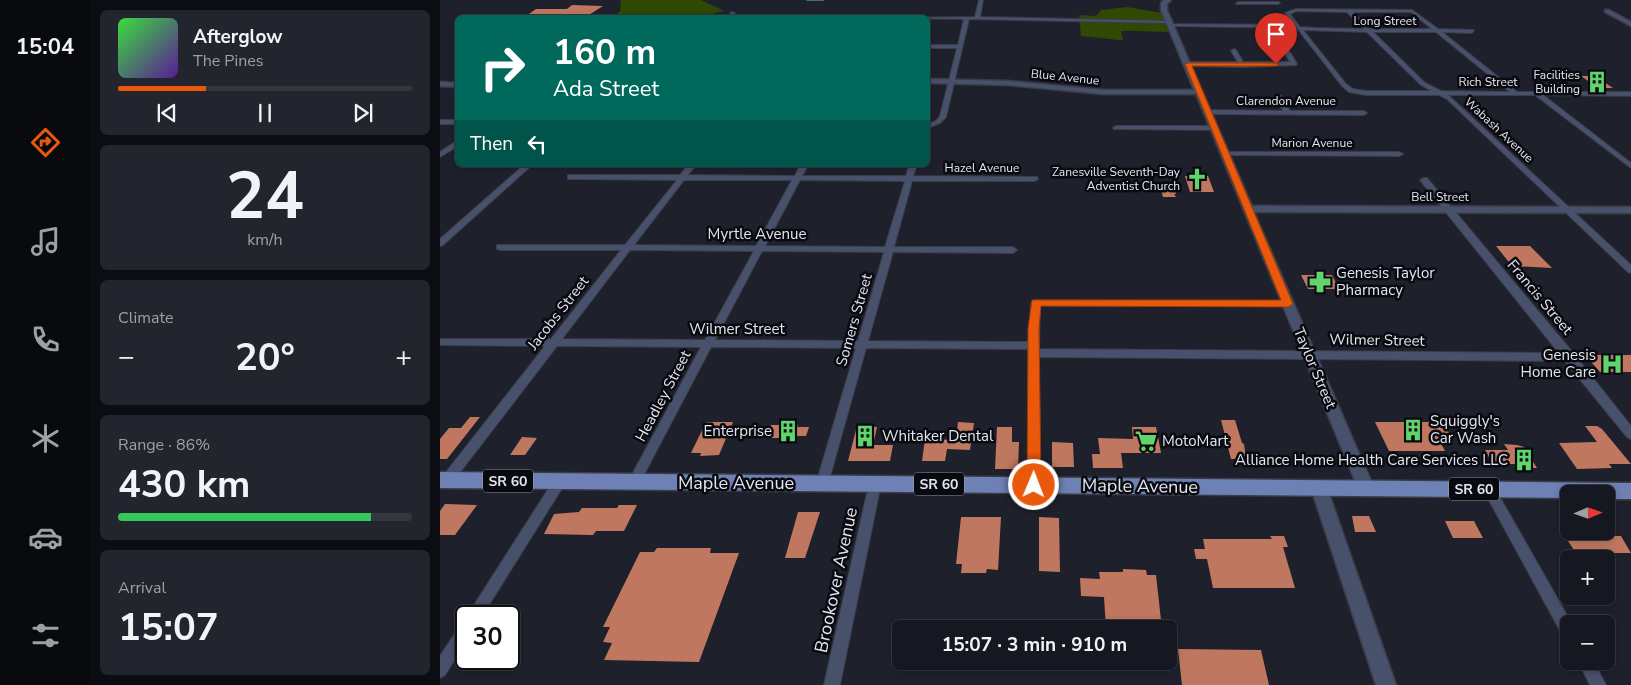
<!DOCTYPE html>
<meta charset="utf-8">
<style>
:root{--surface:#161821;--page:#23252e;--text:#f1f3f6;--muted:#9ea0a5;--line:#35373f;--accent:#ea580c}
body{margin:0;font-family:"Nunito Sans",sans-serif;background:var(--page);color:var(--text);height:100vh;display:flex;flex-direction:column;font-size:19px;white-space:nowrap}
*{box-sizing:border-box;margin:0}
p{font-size:16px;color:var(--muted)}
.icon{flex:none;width:28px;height:28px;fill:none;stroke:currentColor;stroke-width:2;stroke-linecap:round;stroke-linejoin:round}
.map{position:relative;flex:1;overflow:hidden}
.sheet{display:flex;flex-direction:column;gap:10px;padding:10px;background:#0c0d12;width:350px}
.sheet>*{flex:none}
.banner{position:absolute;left:15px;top:15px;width:475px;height:152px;border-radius:8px;box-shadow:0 2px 8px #0003,0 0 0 1px var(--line);background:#00695c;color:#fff;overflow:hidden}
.needle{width:32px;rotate:88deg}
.fabs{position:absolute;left:1120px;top:485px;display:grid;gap:10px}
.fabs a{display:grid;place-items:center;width:55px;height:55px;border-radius:8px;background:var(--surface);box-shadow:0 2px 8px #0003,0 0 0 1px var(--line);font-size:25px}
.speed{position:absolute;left:15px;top:605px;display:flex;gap:10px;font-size:25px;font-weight:700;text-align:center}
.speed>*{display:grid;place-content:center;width:65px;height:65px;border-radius:50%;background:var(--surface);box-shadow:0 2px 8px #0003,0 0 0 1px var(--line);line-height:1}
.speed .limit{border:2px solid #111;border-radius:8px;background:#fff;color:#111}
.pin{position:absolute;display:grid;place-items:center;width:42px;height:42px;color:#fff;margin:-51px -21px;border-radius:50% 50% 50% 0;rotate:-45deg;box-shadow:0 0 5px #0007}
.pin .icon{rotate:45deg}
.me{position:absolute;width:55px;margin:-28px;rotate:1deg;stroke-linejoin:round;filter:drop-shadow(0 0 4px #0008)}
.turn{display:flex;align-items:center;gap:18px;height:105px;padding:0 15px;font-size:22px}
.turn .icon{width:65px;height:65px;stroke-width:2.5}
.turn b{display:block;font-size:35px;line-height:42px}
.then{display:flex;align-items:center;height:48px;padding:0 15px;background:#0003;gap:10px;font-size:19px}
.big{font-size:38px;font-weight:700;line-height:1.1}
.sheet .widget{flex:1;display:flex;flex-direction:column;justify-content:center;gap:8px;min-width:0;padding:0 18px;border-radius:8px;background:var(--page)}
.sheet .dial{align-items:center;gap:0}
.dial b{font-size:65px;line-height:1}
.song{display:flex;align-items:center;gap:15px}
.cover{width:60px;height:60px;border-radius:8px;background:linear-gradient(135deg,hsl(120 70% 55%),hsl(270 70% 35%))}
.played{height:5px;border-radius:2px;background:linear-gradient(90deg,var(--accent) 30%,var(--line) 30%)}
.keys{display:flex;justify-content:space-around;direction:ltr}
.heat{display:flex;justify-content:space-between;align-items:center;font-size:28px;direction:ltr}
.charge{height:8px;border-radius:4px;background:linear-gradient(90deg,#34c759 86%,var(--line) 0)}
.trip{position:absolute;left:452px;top:620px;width:285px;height:50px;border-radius:8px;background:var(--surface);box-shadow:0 2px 8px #0003,0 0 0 1px var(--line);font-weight:700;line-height:50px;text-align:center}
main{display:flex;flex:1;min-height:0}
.tab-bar{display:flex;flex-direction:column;width:90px;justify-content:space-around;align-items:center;background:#090a0d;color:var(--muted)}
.tab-bar .icon{width:35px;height:35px}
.tab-bar .current{color:var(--accent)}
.tab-bar b{font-size:22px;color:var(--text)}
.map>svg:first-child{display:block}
.green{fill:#2f4903}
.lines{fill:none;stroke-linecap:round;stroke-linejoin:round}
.stream{stroke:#446b85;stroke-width:2}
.building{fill:#bf785f}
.minor-casing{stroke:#3a3c47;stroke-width:2}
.tertiary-casing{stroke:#3a3c47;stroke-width:3}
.primary-casing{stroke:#3a3c47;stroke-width:3}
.minor{fill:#48516b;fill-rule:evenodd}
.tertiary{fill:#48516b;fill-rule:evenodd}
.primary{fill:#6e81b4;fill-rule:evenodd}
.route{fill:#ea580c;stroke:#983908}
.labels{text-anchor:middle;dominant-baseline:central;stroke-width:5;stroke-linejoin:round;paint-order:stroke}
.far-street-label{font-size:12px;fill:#e4e6ef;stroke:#090a10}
.far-poi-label{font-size:12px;fill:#e4e6ef;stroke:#090a10;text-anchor:end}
.shield{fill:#090a10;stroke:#a2a4ac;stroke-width:1}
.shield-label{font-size:14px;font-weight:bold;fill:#e4e6ef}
.street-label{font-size:15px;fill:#e4e6ef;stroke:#090a10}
.poi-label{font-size:15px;fill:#e4e6ef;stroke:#090a10;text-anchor:start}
.near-street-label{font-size:18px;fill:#e4e6ef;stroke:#090a10}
</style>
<main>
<nav class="tab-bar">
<b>15:04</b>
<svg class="icon current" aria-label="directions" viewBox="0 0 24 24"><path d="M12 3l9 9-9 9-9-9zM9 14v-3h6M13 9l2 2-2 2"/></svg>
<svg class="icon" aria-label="music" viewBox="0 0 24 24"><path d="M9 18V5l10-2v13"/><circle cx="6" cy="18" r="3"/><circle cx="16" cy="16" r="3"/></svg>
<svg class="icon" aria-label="phone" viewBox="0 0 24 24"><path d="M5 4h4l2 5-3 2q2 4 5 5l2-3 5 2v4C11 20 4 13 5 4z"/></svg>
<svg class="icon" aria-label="climate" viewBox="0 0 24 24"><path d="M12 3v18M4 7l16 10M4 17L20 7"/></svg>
<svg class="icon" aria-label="car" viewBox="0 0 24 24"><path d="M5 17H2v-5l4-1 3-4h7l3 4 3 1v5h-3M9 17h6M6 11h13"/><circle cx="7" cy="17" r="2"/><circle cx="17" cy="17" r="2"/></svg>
<svg class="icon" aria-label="filters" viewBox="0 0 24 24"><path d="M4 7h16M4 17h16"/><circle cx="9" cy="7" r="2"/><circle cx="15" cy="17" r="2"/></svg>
</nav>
<section class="sheet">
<div class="widget">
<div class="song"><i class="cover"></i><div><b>Afterglow</b><p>The Pines</p></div></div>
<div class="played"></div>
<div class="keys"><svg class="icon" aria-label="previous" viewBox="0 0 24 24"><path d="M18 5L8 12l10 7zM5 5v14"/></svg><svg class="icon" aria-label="pause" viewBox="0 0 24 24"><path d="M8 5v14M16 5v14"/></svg><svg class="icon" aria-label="next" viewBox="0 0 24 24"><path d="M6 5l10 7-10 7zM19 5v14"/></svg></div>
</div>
<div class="widget dial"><b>24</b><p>km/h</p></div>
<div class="widget"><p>Climate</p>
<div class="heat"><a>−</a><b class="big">20°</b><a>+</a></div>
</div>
<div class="widget"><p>Range · 86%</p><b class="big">430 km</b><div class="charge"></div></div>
<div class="widget"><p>Arrival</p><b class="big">15:07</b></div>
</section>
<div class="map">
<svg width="1191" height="685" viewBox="0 0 1191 685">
<rect width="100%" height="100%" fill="#1e202c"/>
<!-- green -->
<path class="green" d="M181,0H261L284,11L259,17H177L178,12H180Z
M687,7L723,13L731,32C714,32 698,30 681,31L683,40H679L641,36L639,15L656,16L661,10Z"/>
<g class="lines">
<!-- stream -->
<path class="stream" d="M367,0H383"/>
</g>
<!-- building -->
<path class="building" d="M132,5L163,6L144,18H83L96,9H127Z
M1141,76H1155L1173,88H1158Z
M745,176H768L774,192H750Z
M720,186H734L736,194H734L736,197H723Z
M1056,246H1090L1112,268L1072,266Z
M861,275H892L899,289H868Z
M1145,355H1191V372H1160Z
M30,417H40L7,459H0V439L9,428H21Z
M781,420H795L802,443L804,444L806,459H791Z
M266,422H293L279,455L260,456L261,453H251Z
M518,422L534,423L530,450L507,449L505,461H482L485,439L516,440Z
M935,422H1003L1012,438H998L1005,451H949Z
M331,425H358L357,427H369L366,436H354L353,438H326Z
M417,426L437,427L433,445H453L450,461H408Z
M1145,426H1157L1162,429L1191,464H1169L1172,468L1137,469L1119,443L1157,442Z
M557,427H572V442H579L578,469H555Z
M692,427H716L721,453H681L683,468H653L652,454H660L658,438L693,439Z
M82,437L97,438L85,455H70Z
M612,442L633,443L634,467H612Z
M1064,444L1077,445L1084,447L1097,468H1081L1078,464H1053L1045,450H1068Z
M5,504L37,505L15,535H0V511Z
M179,505H197L184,531H156L153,535L104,534L114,514L139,512L142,508H177Z
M358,512H380L365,558H345Z
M912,516H929L936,532H915Z
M521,517H561L558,570L547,569L546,573H521L522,564H516Z
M599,517L619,518L620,572L599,571Z
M1005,521H1034L1043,538H1013Z
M830,536H844L848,547H843L855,588H773L767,559H756L754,549H765L763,539H832Z
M1134,536H1181L1191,553H1143L1141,550H1134L1128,541H1137Z
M217,548H271L270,553H299L259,662L164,660L172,643L163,642L170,627H163L200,552H214Z
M683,569L706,570L707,575H716L722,629H666L664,597L641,596L640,578L660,579L659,572H683Z
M738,649L821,650L829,685H742Z"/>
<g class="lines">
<!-- minor casing -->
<g class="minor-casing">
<path id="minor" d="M539,0H543L540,17L729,21L731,22L729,23L529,19L506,117L500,123L488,128V124L496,121L500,116L517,48H488V45H518L524,19L443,18L535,17Z
M798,2H838L840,3L838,4H796Z
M856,9L972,10L998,29L1034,30L1032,33L1002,32L1077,92H1191V96L1103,95L1191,163V168L1095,95H1008L1191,265V273L1188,272L1007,99L999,95H926L909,92L902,86L857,28L730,26L728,25L730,24L854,25L845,13ZM856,11L907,12L924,29L875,28L860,27L850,14ZM913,12H971L992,29H930ZM863,30L927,32L981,85L992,91H926L913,89L906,84ZM933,32H996L1070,92L1001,91L985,83Z
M291,12L295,13L292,18H287Z
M846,48L848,49L857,64L856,65L802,67L748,66L745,64L748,62H798L791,51L794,49L796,50L803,62H850L843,50Z
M839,95L841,96L850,111H924L927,113L924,115L768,114L765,112L768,110L843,111L836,97Z
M0,120H18V124H0Z
M676,126H774L777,128L774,130L674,129L673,128Z
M18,140V146L0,157V152Z
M785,152H959L963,154L959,156L783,155L781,154Z
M84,165H92L3,245L0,246V239Z
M248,165H256L248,175L355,176L360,165H368L362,176H466L469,165H477L473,176L597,177L598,179L594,181H472L454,247H573L577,250L573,253L453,252L428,341L589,342L591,303L596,300L848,301L853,304L851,306H600L599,349L1119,353L980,180L984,178H987L1134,354L1191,426V439L1187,437L1125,361L599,357L600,485L598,489L594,490L590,489L588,485L589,349L426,348L388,484L386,488L382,489L378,488L376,484L416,348L271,347L198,486L194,487L190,486L188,482L261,347L117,346L11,484L7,485L3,484L1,480L3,476L105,346L0,345V339H111L181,250H60L57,249V245H185L237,180L131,179H128V175H240ZM244,180H352L316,246L194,245ZM360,180L465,181L445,247L325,246ZM190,250L314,251L265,340L122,339ZM322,251L444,252L418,341L275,340Z
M120,476L124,477L126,481L124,485L42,616H27L116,477Z
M435,479L439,480L441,484L400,685H384L429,484L431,480Z
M1049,484L1053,485L1132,624H1129V640L1124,638L1045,493L1043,489L1045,485Z
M26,622V642L5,675L0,678V656L21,624Z
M1138,661H1153L1166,685H1150Z"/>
</g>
<!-- tertiary casing -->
<g class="tertiary-casing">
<path id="tertiary" d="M724,0H731L727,4V10L812,206L1191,207V213L814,212L934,488L931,493L926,495L921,493L918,488L756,94H663L568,85L488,83V79L568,81L663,90H754L721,10V3Z
M1165,10H1169L1191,22V26L1165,12Z
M0,82L18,83V87L0,86Z
M879,481L884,483L887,488L956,685H936L871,488L874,483Z"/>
</g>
<!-- primary casing -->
<g class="primary-casing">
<path id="primary" d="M0,472L1191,483V499H1166V494H1129V498L0,488Z"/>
</g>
<!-- minor -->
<use href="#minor" class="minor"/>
<!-- tertiary -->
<use href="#tertiary" class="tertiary"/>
<!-- primary -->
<use href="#primary" class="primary"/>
</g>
<!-- route -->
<path class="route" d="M748,63H836L840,64L836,66H752L853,304L848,307L601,306L599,328L601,485L599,490L594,491L589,490L587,485L588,328L592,300H841L745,64Z"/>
<!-- icons -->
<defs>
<g id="building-bare" transform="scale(1.725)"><path d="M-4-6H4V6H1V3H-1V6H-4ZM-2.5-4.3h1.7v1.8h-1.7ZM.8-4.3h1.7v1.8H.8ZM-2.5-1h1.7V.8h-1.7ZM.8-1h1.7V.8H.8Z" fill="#5fd56b" stroke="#090a10" stroke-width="2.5" paint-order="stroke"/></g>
<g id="church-bare" transform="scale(1.725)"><path d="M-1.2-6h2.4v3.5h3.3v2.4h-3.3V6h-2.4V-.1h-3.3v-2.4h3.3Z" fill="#5fd56b" stroke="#090a10" stroke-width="2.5" paint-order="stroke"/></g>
<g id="pharmacy-bare" transform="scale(1.725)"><path d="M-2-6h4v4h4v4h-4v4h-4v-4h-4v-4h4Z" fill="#5fd56b" stroke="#090a10" stroke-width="2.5" paint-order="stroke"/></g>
<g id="hospital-bare" transform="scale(1.725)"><path d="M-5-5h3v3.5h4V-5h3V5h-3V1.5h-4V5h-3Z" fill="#5fd56b" stroke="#090a10" stroke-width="2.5" paint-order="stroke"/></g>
<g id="supermarket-bare" transform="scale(1.725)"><path d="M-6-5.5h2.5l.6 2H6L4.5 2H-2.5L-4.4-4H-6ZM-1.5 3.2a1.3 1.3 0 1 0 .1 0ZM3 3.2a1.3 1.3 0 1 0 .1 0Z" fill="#5fd56b" stroke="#090a10" stroke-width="2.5" paint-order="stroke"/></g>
</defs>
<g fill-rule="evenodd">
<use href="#building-bare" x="1157" y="82"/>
<use href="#church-bare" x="757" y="179"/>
<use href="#pharmacy-bare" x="880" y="282"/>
<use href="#hospital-bare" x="1172" y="364"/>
<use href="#building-bare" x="973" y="430"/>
<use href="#building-bare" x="348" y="431"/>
<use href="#building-bare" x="425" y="436"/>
<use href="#supermarket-bare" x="706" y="441"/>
<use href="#building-bare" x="1084" y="460"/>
</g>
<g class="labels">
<!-- far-street labels -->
<g class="far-street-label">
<text x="945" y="21">Long Street</text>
<text transform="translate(625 77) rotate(6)">Blue Avenue</text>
<text x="1048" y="82">Rich Street</text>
<text x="846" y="101">Clarendon Avenue</text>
<text transform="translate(1059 130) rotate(43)">Wabash Avenue</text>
<text x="872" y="143">Marion Avenue</text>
<text x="542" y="168">Hazel Avenue</text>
<text x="1000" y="197">Bell Street</text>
</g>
<!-- far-poi labels -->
<g class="far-poi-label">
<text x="1140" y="75">Facilities<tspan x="1140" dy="14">Building</tspan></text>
<text x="740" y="172">Zanesville Seventh-Day<tspan x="740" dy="14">Adventist Church</tspan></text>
</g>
<!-- shield labels -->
<g class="shield">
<rect x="43" y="469.5" width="50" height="23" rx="4"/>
<rect x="474" y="472.5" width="50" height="23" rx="4"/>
<rect x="1009" y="477.5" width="50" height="23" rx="4"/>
</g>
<g class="shield-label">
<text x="68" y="481">SR 60</text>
<text x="499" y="484">SR 60</text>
<text x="1034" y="489">SR 60</text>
</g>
<!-- street labels -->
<g class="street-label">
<text x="317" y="234">Myrtle Avenue</text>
<text transform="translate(1100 297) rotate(50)">Francis Street</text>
<text transform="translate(118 313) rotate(-52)">Jacobs Street</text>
<text transform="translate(414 320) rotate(-74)">Somers Street</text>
<text x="297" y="329">Wilmer Street</text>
<text transform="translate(937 340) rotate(1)">Wilmer Street</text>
<text transform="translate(875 368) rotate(67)">Taylor Street</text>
<text transform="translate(223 396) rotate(-62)">Headley Street</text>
</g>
<!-- poi labels -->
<g class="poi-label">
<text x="896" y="273">Genesis Taylor<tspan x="896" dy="17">Pharmacy</tspan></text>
<text x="1156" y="355" text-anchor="end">Genesis<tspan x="1156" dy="17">Home Care</tspan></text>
<text x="990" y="421">Squiggly's<tspan x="990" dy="17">Car Wash</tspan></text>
<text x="332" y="431" text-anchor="end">Enterprise</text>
<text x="442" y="436">Whitaker Dental</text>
<text x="722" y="441">MotoMart</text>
<text x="1068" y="460" text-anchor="end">Alliance Home Health Care Services LLC</text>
</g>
<!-- near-street labels -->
<g class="near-street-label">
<text x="296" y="483">Maple Avenue</text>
<text transform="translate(700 486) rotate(1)">Maple Avenue</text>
<text transform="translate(396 580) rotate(-78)">Brookover Avenue</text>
</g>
</g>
</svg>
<div class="fabs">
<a><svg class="needle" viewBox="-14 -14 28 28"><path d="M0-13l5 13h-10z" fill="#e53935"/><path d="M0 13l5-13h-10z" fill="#9ea0a5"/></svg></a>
<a>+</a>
<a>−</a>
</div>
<div class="speed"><div class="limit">30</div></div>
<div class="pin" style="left:836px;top:64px;background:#d93025"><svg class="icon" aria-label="arrive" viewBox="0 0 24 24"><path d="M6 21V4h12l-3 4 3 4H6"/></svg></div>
<svg class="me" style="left:594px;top:485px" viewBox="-20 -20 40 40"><circle r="17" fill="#ea580c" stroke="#fff" stroke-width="3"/><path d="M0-11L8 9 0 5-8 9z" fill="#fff"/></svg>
<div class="trip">15:07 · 3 min · 910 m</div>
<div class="banner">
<div class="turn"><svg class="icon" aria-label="right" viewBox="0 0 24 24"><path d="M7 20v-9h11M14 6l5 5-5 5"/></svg><div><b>160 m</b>Ada Street</div></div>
<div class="then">Then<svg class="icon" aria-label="left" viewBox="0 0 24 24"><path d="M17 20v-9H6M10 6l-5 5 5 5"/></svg></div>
</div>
</div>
</main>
